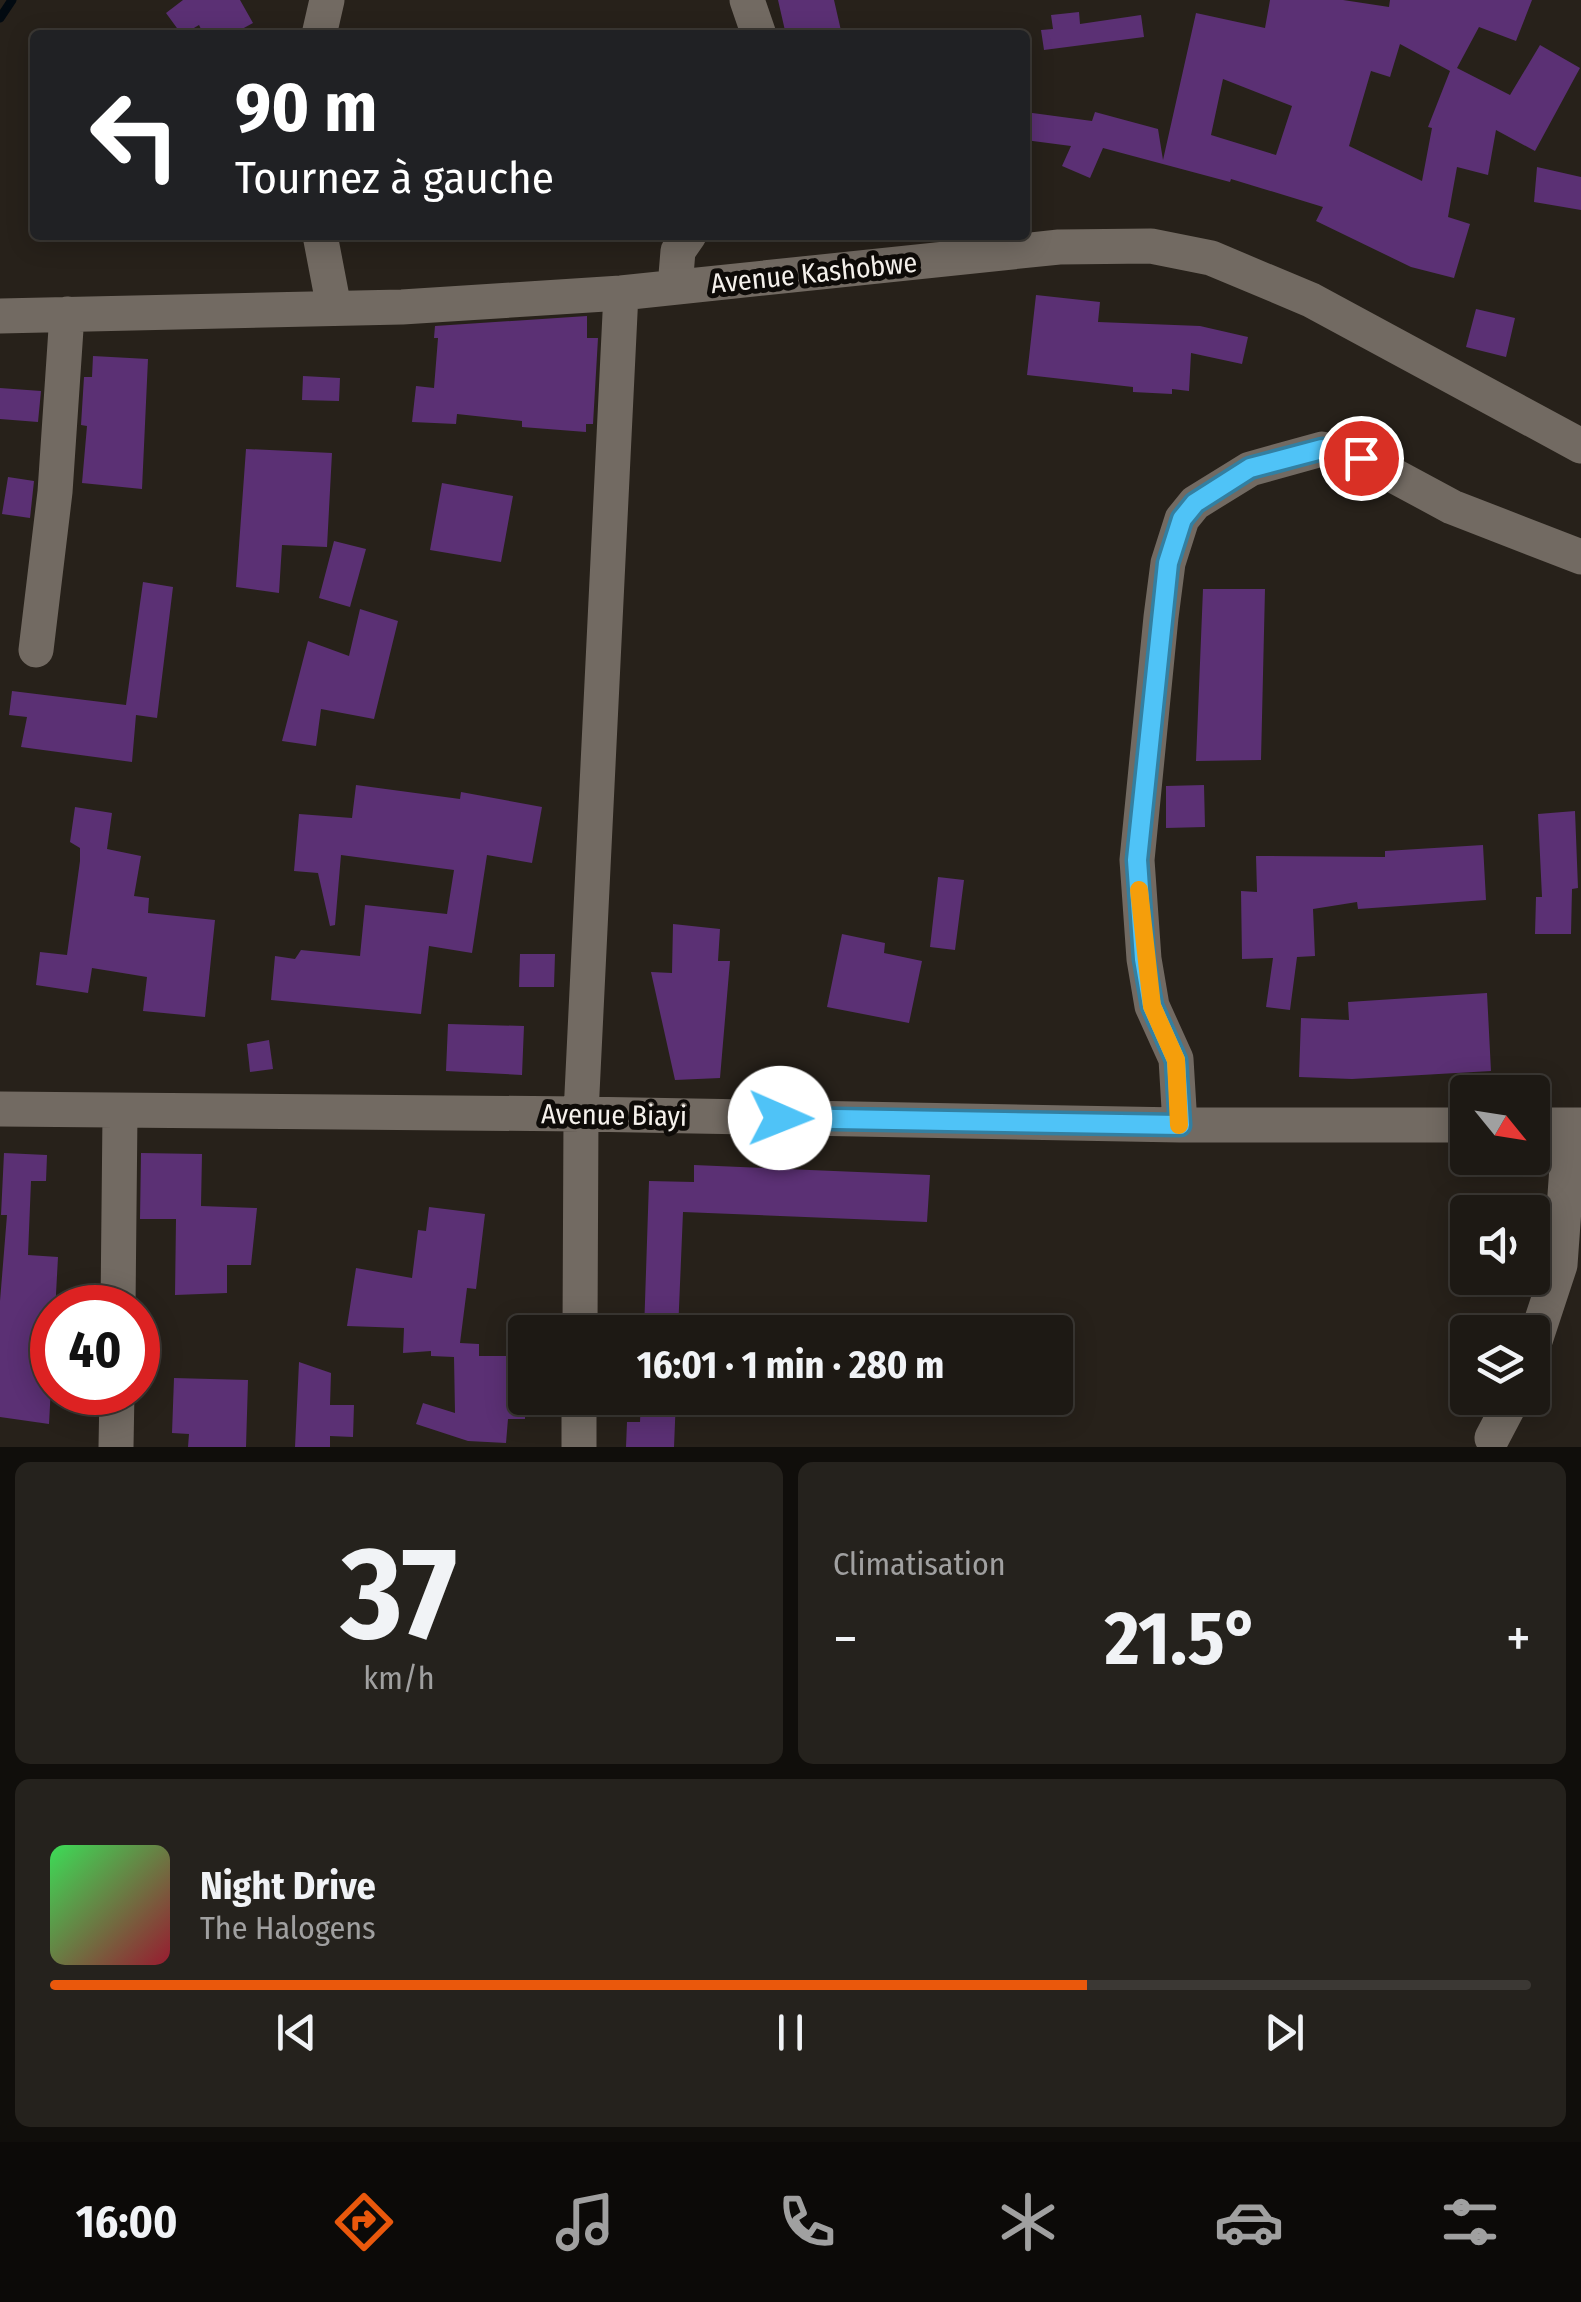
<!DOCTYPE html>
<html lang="fr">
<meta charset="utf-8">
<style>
:root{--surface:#1d1914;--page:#25221d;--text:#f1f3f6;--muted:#a0a0a0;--line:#3b3834;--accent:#ea580c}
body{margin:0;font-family:"Fira Sans Condensed",sans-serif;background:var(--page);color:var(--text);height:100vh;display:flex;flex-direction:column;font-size:38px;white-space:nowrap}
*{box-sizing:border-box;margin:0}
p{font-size:32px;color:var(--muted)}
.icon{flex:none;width:55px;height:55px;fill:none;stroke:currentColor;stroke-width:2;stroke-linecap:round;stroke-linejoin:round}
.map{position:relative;height:1447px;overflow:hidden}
.details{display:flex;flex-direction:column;gap:15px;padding:15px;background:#100e0b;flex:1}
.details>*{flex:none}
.top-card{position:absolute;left:30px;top:30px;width:1000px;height:210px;border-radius:10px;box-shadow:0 5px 25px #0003,0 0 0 2px var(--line);background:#202124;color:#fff;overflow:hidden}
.needle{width:65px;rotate:120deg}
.buttons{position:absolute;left:1450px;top:1075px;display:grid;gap:20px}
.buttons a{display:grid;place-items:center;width:100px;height:100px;border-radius:10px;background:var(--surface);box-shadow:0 5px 25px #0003,0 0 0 2px var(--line);font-size:50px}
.speed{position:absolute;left:30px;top:1285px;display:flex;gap:20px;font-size:50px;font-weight:700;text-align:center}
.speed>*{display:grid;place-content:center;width:130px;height:130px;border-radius:50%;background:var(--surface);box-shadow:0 5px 25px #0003,0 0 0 2px var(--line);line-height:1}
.speed .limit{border:15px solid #d22;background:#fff;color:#111}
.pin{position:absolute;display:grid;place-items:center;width:85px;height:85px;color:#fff;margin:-42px;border:5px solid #fff;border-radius:50%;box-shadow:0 2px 10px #0007}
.me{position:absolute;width:110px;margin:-55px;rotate:91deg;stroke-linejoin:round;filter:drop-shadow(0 0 8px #0008)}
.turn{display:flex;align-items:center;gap:35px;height:210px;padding:0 40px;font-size:45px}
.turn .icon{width:130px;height:130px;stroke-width:2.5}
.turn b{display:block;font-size:70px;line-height:85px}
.big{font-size:75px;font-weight:700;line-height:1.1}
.details .widget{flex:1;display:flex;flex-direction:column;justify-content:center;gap:15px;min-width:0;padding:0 35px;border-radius:15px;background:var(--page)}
.details .dial{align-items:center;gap:0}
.dial b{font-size:130px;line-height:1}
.song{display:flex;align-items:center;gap:30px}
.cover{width:120px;height:120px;border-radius:15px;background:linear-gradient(135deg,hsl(130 70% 55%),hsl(350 70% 35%))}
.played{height:10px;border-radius:5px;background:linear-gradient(90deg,var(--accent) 70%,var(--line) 70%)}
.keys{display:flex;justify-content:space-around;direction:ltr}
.heat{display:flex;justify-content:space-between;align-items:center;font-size:55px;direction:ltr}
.details .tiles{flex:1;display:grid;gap:15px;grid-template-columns:1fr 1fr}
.widget:last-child{grid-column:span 2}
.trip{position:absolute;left:508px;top:1315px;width:565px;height:100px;border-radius:10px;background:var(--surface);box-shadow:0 5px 25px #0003,0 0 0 2px var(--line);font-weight:700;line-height:100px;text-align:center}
.tabs{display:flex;height:160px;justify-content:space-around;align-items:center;background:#0c0a08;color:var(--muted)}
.tabs .icon{width:70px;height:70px}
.tabs .on{color:var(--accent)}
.tabs b{font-size:45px;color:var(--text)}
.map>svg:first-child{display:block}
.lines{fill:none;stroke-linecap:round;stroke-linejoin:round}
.stream{stroke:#020a11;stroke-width:9}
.building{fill:#5b3074;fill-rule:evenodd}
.minor{stroke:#726a62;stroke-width:35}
.route-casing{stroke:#337fa1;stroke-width:25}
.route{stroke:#4fc3f7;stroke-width:18}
.slow{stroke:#f59e0b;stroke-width:18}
.labels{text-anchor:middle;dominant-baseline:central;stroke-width:10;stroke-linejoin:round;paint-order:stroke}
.street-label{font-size:28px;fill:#f5f1ec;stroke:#0e0b08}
</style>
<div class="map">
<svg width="1581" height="1447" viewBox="0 0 1581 1447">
<rect width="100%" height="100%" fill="#27211a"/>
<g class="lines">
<!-- stream -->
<path class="stream" d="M0,18L12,0"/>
</g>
<!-- building -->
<path class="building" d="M183,0H240L253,23L231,35H204L199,25L182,35L166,13Z
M778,0H834L842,35H786Z
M1270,0H1343L1389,7L1390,0H1532L1516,41L1479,27L1457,68L1510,95L1540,45L1580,68L1535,151L1496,130L1488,175L1457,167L1448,217L1470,224L1454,278L1411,267L1316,221L1323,207L1231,179L1230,182L1103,148L1090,178L1062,166L1071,146L1025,140V112L1092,121L1095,112L1158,129L1163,160L1196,13L1265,28ZM1400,44L1450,71L1428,127L1432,128L1422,181L1349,146L1371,71L1390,77ZM1223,79L1292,106L1276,155L1211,135Z
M1079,12L1080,24L1141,15L1144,37L1044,50L1041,30L1053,29L1051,15Z
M1537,167L1581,177V210L1534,202Z
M1036,295L1100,302L1098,322L1200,326L1248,337L1242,364L1191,353L1189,391L1172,389V394L1133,392V387L1027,375Z
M1476,309L1515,318L1506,357L1466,347Z
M587,316V338H598L593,424H586V432L522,427V421L457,414L456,424L412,422L416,386L434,388L438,338H434L435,326Z
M93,356L148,359L142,489L82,483L87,426L81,425L84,377H92Z
M303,376L340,378L339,401L302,400Z
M0,388L41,391L38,422L0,419Z
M246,449L332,453L327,547L282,545L279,593L236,587Z
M8,477L34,481L30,518L2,514Z
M442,483L513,496L501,562L430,550Z
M334,541L366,549L350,607L319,598Z
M143,582L173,587L157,718L136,715L132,762L21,747L27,717L9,715L12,691L126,705Z
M1203,589H1265L1261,760L1196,761Z
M360,609L398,621L374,719L321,709L316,746L282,741L308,641L349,656Z
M356,785L460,799L461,792L542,807L532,863L487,855L472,953L429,946L421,1014L271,1000L275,956L295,959L301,950L360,956L365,905L447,914L454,870L341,855L335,925L330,926L318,873L294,871L299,814L352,818Z
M1204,785L1205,827L1166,828V786Z
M75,807L112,813L107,849L141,856L134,896L149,898L148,913L215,920L205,1017L143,1011L147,977L92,968L88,993L36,985L40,952L67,955L80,861V848L70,842Z
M1575,811L1578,888L1572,889L1571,934H1535L1536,897H1542L1538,814Z
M1483,845L1486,900L1358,909L1357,902L1313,909L1315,956L1297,957L1290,1010L1266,1007L1273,958L1242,959L1241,891L1257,892L1256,856L1385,857V851Z
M938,877L964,880L955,950L930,947Z
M673,924L720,929L718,961H730L720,1078L675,1080L651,972L672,973Z
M842,934L885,943L884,953L922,961L909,1023L827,1007Z
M520,954H555L554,987H519Z
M1487,993L1491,1071L1352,1079L1299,1077L1301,1018L1349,1020L1348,1002Z
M448,1024L524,1026L522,1075L446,1071Z
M269,1040L273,1069L250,1072L247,1044Z
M4,1153L47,1155L46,1181H31L28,1255L58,1257L49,1424L0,1417V1301L7,1215H1Z
M141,1153L202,1154L201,1206L257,1208L251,1265H227V1293L175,1295L176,1219H140Z
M694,1165L930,1175L927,1222L683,1212L678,1332H644L649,1181L694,1182Z
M429,1207L485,1214L476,1289L467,1288L460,1343L479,1344V1356H525V1419H508L506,1443L468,1441L416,1424L423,1403L455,1413L454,1357L431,1356V1351L403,1353L404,1328L347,1326L356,1268L412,1278L418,1230L426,1231Z
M299,1362L331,1373L330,1405H354L353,1437L330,1436V1447H295Z
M174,1378L248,1380L246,1447H188L189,1434L172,1433Z
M641,1398H676L674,1447H626L627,1422H640Z"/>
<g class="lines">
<!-- minor -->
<path class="minor" d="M747,0L759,35
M319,35L327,0
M320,235L334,308
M675,287L678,251L689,235
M0,316L402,307L621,293L1059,247L1151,246L1211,258L1311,300L1581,446
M36,650L55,492L67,314
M0,1109L581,1114L1180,1125H1468
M1180,1125L1176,1059L1152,1006L1144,959L1137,860L1161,617L1168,563L1182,519L1195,503L1250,469L1322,449L1361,458L1452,507L1581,557
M1532,1125H1581
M118,1308L120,1113
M580,1332L581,1114L621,293
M1532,1350L1560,1265L1570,1125
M1492,1438L1513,1398
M116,1447L117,1392
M579,1447V1398"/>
</g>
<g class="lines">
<!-- route casing -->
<g class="route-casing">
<path id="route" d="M780,1118L1180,1125L1176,1060L1152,1006L1144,959L1137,860L1168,563L1182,519L1195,503L1250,468L1322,449L1361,458"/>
</g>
<!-- route -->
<use href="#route" class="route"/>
<!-- slow -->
<path class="slow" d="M1139,890L1152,1006L1176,1060L1179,1125"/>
</g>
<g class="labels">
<!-- street labels -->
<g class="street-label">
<text transform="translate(814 273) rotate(-6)">Avenue Kashobwe</text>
<text transform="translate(614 1115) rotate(1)">Avenue Biayi</text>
</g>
</g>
</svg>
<div class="buttons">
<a><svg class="needle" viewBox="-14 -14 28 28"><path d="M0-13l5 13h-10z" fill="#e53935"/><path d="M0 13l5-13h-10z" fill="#a0a0a0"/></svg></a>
<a><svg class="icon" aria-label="sound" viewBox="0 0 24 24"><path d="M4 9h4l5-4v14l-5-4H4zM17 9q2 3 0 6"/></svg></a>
<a><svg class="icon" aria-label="layers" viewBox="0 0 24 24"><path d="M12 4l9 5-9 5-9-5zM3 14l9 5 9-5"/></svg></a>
</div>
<div class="speed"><div class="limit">40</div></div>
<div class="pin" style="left:1361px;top:458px;background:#d93025"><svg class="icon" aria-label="arrive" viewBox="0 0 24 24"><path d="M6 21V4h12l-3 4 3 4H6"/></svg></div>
<svg class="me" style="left:780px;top:1118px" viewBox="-20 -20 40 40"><circle r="19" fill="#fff"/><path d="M0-13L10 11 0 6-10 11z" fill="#4fc3f7"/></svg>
<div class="trip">16:01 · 1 min · 280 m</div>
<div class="top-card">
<div class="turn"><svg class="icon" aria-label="left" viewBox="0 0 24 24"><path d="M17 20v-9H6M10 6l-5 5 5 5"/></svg><div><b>90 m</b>Tournez à gauche</div></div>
</div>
</div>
<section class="details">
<div class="tiles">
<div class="widget dial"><b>37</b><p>km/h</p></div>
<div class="widget"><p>Climatisation</p>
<div class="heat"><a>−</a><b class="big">21.5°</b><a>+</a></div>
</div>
<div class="widget">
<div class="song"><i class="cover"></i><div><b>Night Drive</b><p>The Halogens</p></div></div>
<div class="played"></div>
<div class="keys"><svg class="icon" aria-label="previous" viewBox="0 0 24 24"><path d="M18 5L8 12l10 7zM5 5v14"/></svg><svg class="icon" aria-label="pause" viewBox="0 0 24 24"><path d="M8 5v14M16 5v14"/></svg><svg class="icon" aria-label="next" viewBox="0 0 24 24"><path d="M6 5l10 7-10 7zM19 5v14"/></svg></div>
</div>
</div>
</section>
<nav class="tabs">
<b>16:00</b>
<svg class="icon on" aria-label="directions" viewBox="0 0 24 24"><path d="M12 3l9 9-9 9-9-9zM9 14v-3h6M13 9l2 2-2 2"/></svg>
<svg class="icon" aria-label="music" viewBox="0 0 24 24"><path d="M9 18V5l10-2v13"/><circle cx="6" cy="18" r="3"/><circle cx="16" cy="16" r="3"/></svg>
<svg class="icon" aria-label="phone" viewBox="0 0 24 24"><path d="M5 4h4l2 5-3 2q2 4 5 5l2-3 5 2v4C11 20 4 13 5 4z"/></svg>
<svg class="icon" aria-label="climate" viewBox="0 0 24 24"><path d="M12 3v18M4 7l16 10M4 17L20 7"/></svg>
<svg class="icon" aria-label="car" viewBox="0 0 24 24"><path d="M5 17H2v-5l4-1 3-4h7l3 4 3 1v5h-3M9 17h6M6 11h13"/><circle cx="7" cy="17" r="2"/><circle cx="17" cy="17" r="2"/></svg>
<svg class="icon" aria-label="filters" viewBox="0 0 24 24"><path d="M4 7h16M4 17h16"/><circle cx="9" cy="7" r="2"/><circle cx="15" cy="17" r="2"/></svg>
</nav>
